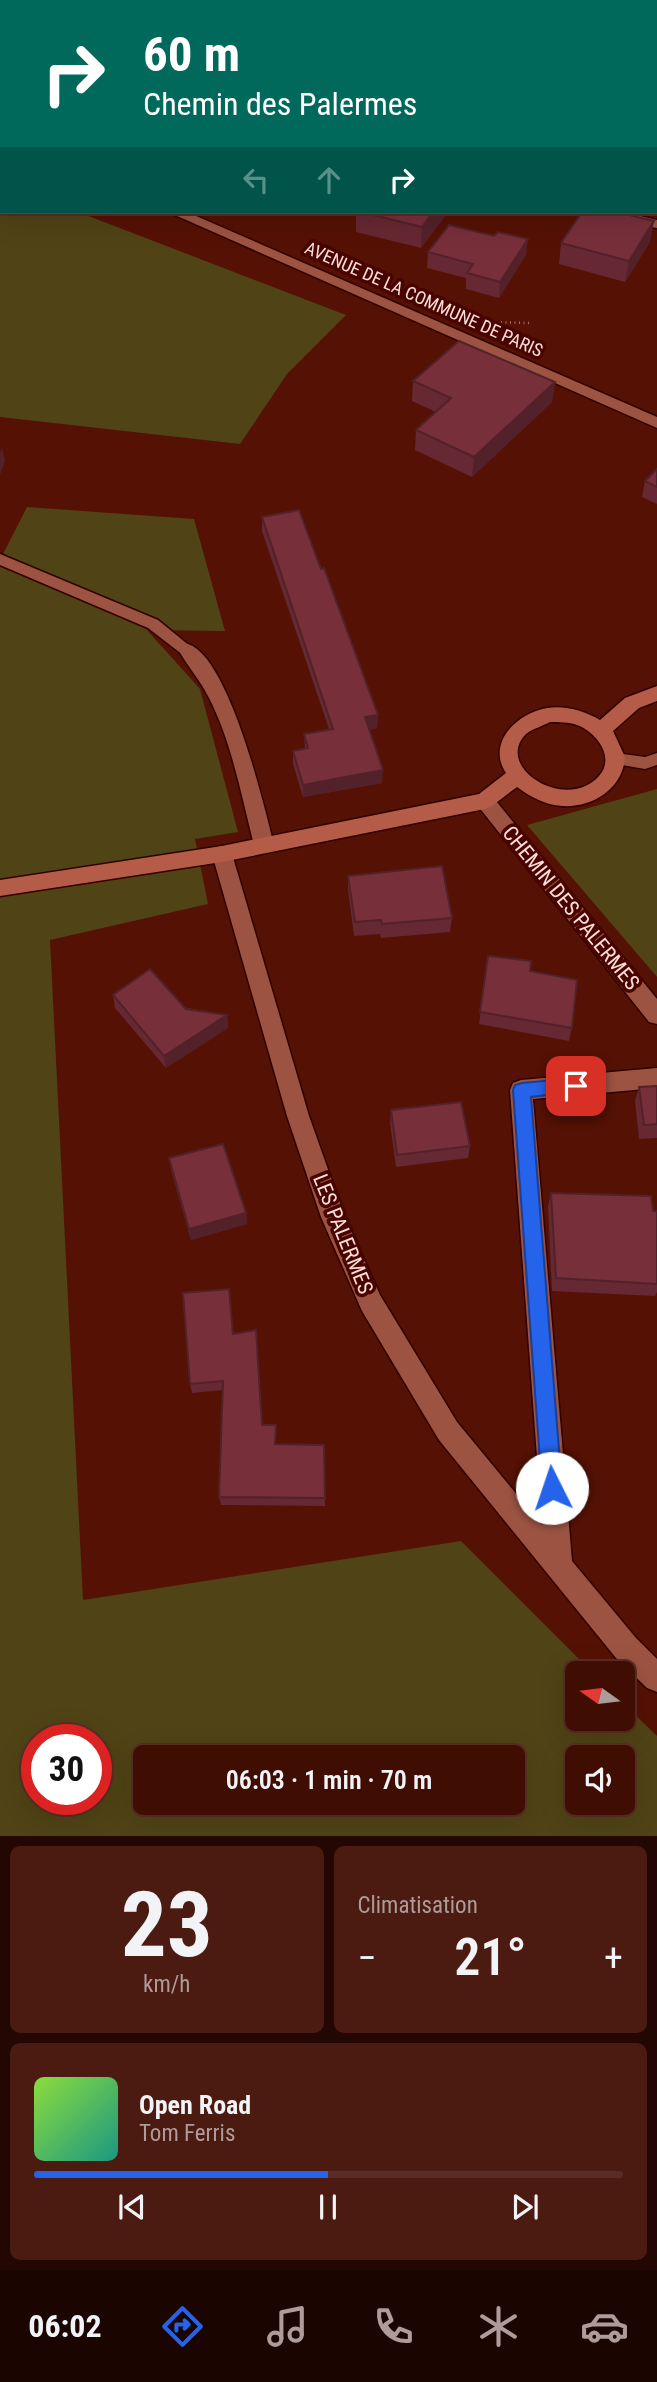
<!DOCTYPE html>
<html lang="fr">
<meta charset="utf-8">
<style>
:root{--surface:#400d03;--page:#4b1b12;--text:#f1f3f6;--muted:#ae9c9a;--line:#592d25;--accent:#2563eb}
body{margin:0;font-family:"Roboto Condensed",sans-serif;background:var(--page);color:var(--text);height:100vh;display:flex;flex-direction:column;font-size:26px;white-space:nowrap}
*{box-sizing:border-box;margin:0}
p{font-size:23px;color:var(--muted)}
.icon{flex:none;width:38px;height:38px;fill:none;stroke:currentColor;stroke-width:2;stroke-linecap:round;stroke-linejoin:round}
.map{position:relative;height:1836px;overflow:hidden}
.drawer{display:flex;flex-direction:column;gap:10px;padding:10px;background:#230702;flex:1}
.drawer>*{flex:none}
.banner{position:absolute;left:0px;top:0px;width:658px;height:214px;box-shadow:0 7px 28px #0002,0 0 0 2px var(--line);background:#00695c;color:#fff;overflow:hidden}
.needle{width:46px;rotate:284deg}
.fabs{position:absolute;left:565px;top:1661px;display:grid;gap:14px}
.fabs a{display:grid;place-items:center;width:70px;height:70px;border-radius:10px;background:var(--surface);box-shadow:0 7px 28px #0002,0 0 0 2px var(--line);font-size:35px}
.speed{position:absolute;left:21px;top:1724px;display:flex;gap:14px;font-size:35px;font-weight:700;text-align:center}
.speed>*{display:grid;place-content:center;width:91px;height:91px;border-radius:50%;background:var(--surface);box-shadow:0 7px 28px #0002,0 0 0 2px var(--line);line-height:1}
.speed .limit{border:10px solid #d22;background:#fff;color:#111}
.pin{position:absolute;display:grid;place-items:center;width:60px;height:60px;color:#fff;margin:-30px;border-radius:14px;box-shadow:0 4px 10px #0006}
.me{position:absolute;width:77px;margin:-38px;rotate:356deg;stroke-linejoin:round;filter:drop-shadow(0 0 5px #0008)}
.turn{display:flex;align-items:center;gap:24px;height:147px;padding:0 28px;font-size:32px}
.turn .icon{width:91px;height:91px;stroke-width:2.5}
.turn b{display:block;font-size:49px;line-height:60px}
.lanes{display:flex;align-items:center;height:66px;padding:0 28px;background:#0003;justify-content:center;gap:35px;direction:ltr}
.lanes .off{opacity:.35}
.big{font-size:52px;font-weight:600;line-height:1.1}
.drawer .tile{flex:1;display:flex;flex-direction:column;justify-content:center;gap:10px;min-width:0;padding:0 24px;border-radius:10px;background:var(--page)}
.drawer .dial{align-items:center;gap:0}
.dial b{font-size:91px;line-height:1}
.song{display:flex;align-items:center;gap:21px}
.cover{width:84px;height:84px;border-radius:10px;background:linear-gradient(135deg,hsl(90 70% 55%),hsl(170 70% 35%))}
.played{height:7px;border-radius:4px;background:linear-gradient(90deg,var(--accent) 50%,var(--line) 50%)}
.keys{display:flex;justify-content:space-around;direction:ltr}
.heat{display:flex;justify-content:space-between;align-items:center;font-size:38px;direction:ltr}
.drawer .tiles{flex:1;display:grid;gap:10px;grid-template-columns:1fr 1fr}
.tile:last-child{grid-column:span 2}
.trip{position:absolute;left:133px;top:1745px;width:392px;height:70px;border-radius:10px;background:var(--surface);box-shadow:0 7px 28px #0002,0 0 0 2px var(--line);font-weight:600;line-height:70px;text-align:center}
.dock{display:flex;height:112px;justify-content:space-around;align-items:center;background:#1a0501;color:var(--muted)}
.dock .icon{width:49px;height:49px}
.dock .current{color:var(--accent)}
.dock b{font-size:32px;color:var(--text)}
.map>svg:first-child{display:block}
.green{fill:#504316;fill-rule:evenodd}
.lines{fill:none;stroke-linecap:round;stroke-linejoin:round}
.lane-casing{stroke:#310100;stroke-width:3}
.street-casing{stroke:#310100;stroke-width:3}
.secondary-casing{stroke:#310100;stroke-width:3}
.path{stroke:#a17066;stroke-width:2.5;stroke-dasharray:1 3.5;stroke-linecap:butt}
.lane{fill:#9c5342;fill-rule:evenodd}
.street{fill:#9c5342;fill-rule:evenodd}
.secondary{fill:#b45c48;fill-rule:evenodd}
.wall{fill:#662832}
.shaded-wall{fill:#532129}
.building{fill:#772f3a;stroke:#532129;stroke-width:2}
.route{fill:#2563eb;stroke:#184099;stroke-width:2}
.labels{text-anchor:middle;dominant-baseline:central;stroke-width:7;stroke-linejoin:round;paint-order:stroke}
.far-street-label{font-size:18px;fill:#fadfd9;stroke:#490400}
.street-label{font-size:21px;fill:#fadfd9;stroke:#490400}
</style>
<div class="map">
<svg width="657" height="1836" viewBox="0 0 657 1836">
<rect width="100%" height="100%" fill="#551104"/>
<!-- green -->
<path class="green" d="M0,179L2,212H78L346,315L287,374L240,444L0,417Z
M27,507L194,519L225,631L147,630L200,689L238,832L195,839L208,904L50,940L83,1600L461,1541L593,1673H578V1718H623V1703L657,1736V1836H0V560ZM37,1740H96V1799H37ZM145,1757H513V1802H145ZM578,1757H623V1802H578Z
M657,789V977L527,825Z"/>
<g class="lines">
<!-- lane casing -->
<g class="lane-casing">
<path id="lane" d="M0,554L158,620L196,651L193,655H183L148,628L0,565Z
M616,753L645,757L657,753V765L645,769L610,763L608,759L610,755Z"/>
</g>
<!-- street casing -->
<g class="street-casing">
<path id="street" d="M25,0H43L44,2H26Z
M141,0H159L160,2H142Z
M407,0H425L426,2H408Z
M0,131H2V140H0Z
M168,212H187L657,417V428Z
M581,212H623L657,220V228C643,225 586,217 581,212Z
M188,644C229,657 264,805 274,845L271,851L264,853L257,851L254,845C241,795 232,742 208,696C200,680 188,667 179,651L181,646Z
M485,793L492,796L657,999V1024L649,1022L478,806L475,801L478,796Z
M222,846L229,848L232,854L309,1116L345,1217L380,1295L457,1422L542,1525L510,1090L513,1083L521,1080L657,1068V1088L533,1099L572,1561L636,1638L657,1659V1692L647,1688L616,1658L439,1440L362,1311L321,1217L287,1116L212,854L215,848Z"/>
</g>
<!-- secondary casing -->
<g class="secondary-casing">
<path id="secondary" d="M657,686V701L639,708L613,731L625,757C623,789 592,808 562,806C545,805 529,796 517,787L492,806L485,809L222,862L0,896V880L222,846L479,794L506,773C486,743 517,713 547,708C565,705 585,711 600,720L625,698ZM550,722C559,722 569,722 577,725C596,732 616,757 599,776C566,813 493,767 526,734C532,729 543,726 550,722Z"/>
</g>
<!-- path -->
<path class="path" d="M492,322L529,323"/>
<!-- lane -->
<use href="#lane" class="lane"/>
<!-- street -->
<use href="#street" class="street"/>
<!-- secondary -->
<use href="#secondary" class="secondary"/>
</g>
<!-- wall -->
<path class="wall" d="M356,212H448L421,248L356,232Z
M650,242L625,282L559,264L561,243Z
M428,252L526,255L499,298L466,289V278L427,268Z
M413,381L555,382L552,402L472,477L415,450L416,430L436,412L412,401Z
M657,469V504L642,497L645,481Z
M262,517L321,569L378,715L377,728L369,730L382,783L303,797L293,764V751L305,749L304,734L329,729L262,531Z
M348,876L452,918L450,932L381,938L380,934L354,936L348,890Z
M488,956L530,971L572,1028L569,1041L479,1024Z
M113,995L227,1015L228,1028L166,1068L115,1008Z
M657,1086V1138L639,1139L635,1101L639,1087Z
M391,1110L470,1146L468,1158L396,1167L390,1123Z
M169,1158L246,1213L247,1224L191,1240L171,1170Z
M551,1193L657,1211V1292L655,1296L552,1291L548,1206Z
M234,1334L263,1425H276V1444L324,1445L325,1506L221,1505L219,1497L223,1390L192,1393L190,1384Z"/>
<!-- shaded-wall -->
<path class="shaded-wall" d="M2,23V40L0,41V24Z
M433,212H448L421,248L422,227Z
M654,221L650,242L625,282L629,261Z
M528,239L526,255L499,298L500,282Z
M555,382L552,402L472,477L474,457Z
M2,447L5,461L0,475V453Z
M378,715L377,728L364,731L365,717Z
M383,770L382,783L303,797V785Z
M227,1015L228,1028L166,1068L164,1056Z
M246,1213L247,1224L191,1240L189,1229Z"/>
<!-- building -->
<path class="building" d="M0,0H29L27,2H2V23L0,24Z
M448,0H501V2H447Z
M506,0H657L656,149V2H504Z
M361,212H433L422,227Z
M582,212H617L654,221L629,261L561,243Z
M449,225L494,236L498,232L528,239L500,282L467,273L473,264L428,252Z
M459,341L555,382L474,457L416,430L451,398L413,381Z
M657,469V487L645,481Z
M299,510L321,569L324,568L378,715L365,717L383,770L303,785L293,751L308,748L304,734L333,729L262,517Z
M442,866L452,918L382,924L381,920L355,922L348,876Z
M488,956L531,961L530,971L577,980L572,1028L480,1012Z
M150,969L186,1009L227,1015L164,1056L113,995Z
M657,1086V1124L644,1125L639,1087Z
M461,1102L470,1146L397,1155L391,1110Z
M223,1144L246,1213L189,1229L169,1158Z
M551,1193L651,1196L653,1211H657V1284L556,1278Z
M229,1289L233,1334L256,1330L262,1425H276L275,1444L324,1445L325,1498L219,1497L223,1381L190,1384L183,1293Z"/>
<!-- route -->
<path class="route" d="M576,1078L582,1080L584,1086L582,1091L531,1097L562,1488L559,1495L552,1498L545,1495L542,1488L513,1090L515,1085L522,1083Z"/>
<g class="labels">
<!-- far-street labels -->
<g class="far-street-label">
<text transform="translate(424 299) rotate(24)">AVENUE DE LA COMMUNE DE PARIS</text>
</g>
<!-- street labels -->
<g class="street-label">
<text transform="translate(571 908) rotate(51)">CHEMIN DES PALERMES</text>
<text transform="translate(343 1234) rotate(68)">LES PALERMES</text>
</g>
</g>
</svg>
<div class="fabs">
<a><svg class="needle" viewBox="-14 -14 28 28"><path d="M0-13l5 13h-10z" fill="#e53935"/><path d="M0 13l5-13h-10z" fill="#ae9c9a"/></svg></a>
<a><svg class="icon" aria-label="sound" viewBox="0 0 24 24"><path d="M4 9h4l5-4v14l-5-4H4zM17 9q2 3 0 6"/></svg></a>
</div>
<div class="speed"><div class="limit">30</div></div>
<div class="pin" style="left:576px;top:1086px;background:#d93025"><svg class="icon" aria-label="arrive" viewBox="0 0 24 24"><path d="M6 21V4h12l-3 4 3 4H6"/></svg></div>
<svg class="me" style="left:552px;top:1488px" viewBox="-20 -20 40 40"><circle r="19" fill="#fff"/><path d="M0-13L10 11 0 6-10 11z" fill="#2563eb"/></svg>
<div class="trip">06:03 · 1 min · 70 m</div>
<div class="banner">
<div class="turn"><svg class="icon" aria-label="right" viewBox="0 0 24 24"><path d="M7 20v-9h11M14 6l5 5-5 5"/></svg><div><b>60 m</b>Chemin des Palermes</div></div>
<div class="lanes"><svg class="icon off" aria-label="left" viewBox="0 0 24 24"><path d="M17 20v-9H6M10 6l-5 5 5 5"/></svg><svg class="icon off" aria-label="ahead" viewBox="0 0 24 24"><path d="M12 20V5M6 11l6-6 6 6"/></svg><svg class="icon" aria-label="right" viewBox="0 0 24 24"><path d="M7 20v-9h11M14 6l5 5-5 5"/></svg></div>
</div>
</div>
<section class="drawer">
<div class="tiles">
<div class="tile dial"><b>23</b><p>km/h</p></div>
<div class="tile"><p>Climatisation</p>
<div class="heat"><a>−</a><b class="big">21°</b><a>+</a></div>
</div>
<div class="tile">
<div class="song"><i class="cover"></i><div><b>Open Road</b><p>Tom Ferris</p></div></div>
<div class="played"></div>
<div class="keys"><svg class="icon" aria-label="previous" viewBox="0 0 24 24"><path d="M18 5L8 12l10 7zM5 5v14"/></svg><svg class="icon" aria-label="pause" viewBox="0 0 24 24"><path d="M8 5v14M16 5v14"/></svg><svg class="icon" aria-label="next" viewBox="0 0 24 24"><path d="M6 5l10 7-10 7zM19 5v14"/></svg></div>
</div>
</div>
</section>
<nav class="dock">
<b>06:02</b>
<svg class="icon current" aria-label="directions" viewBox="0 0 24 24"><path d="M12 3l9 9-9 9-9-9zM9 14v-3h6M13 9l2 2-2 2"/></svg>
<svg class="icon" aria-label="music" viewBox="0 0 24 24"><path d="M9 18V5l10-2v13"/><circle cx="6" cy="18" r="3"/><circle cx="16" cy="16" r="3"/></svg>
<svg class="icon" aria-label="phone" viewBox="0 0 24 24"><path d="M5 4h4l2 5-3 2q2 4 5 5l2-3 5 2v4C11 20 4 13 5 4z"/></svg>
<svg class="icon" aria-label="climate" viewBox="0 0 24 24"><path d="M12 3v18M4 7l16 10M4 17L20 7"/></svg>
<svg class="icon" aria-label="car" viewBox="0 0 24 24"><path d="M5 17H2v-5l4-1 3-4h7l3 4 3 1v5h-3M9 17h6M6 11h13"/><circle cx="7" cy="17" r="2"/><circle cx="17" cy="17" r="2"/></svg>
</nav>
